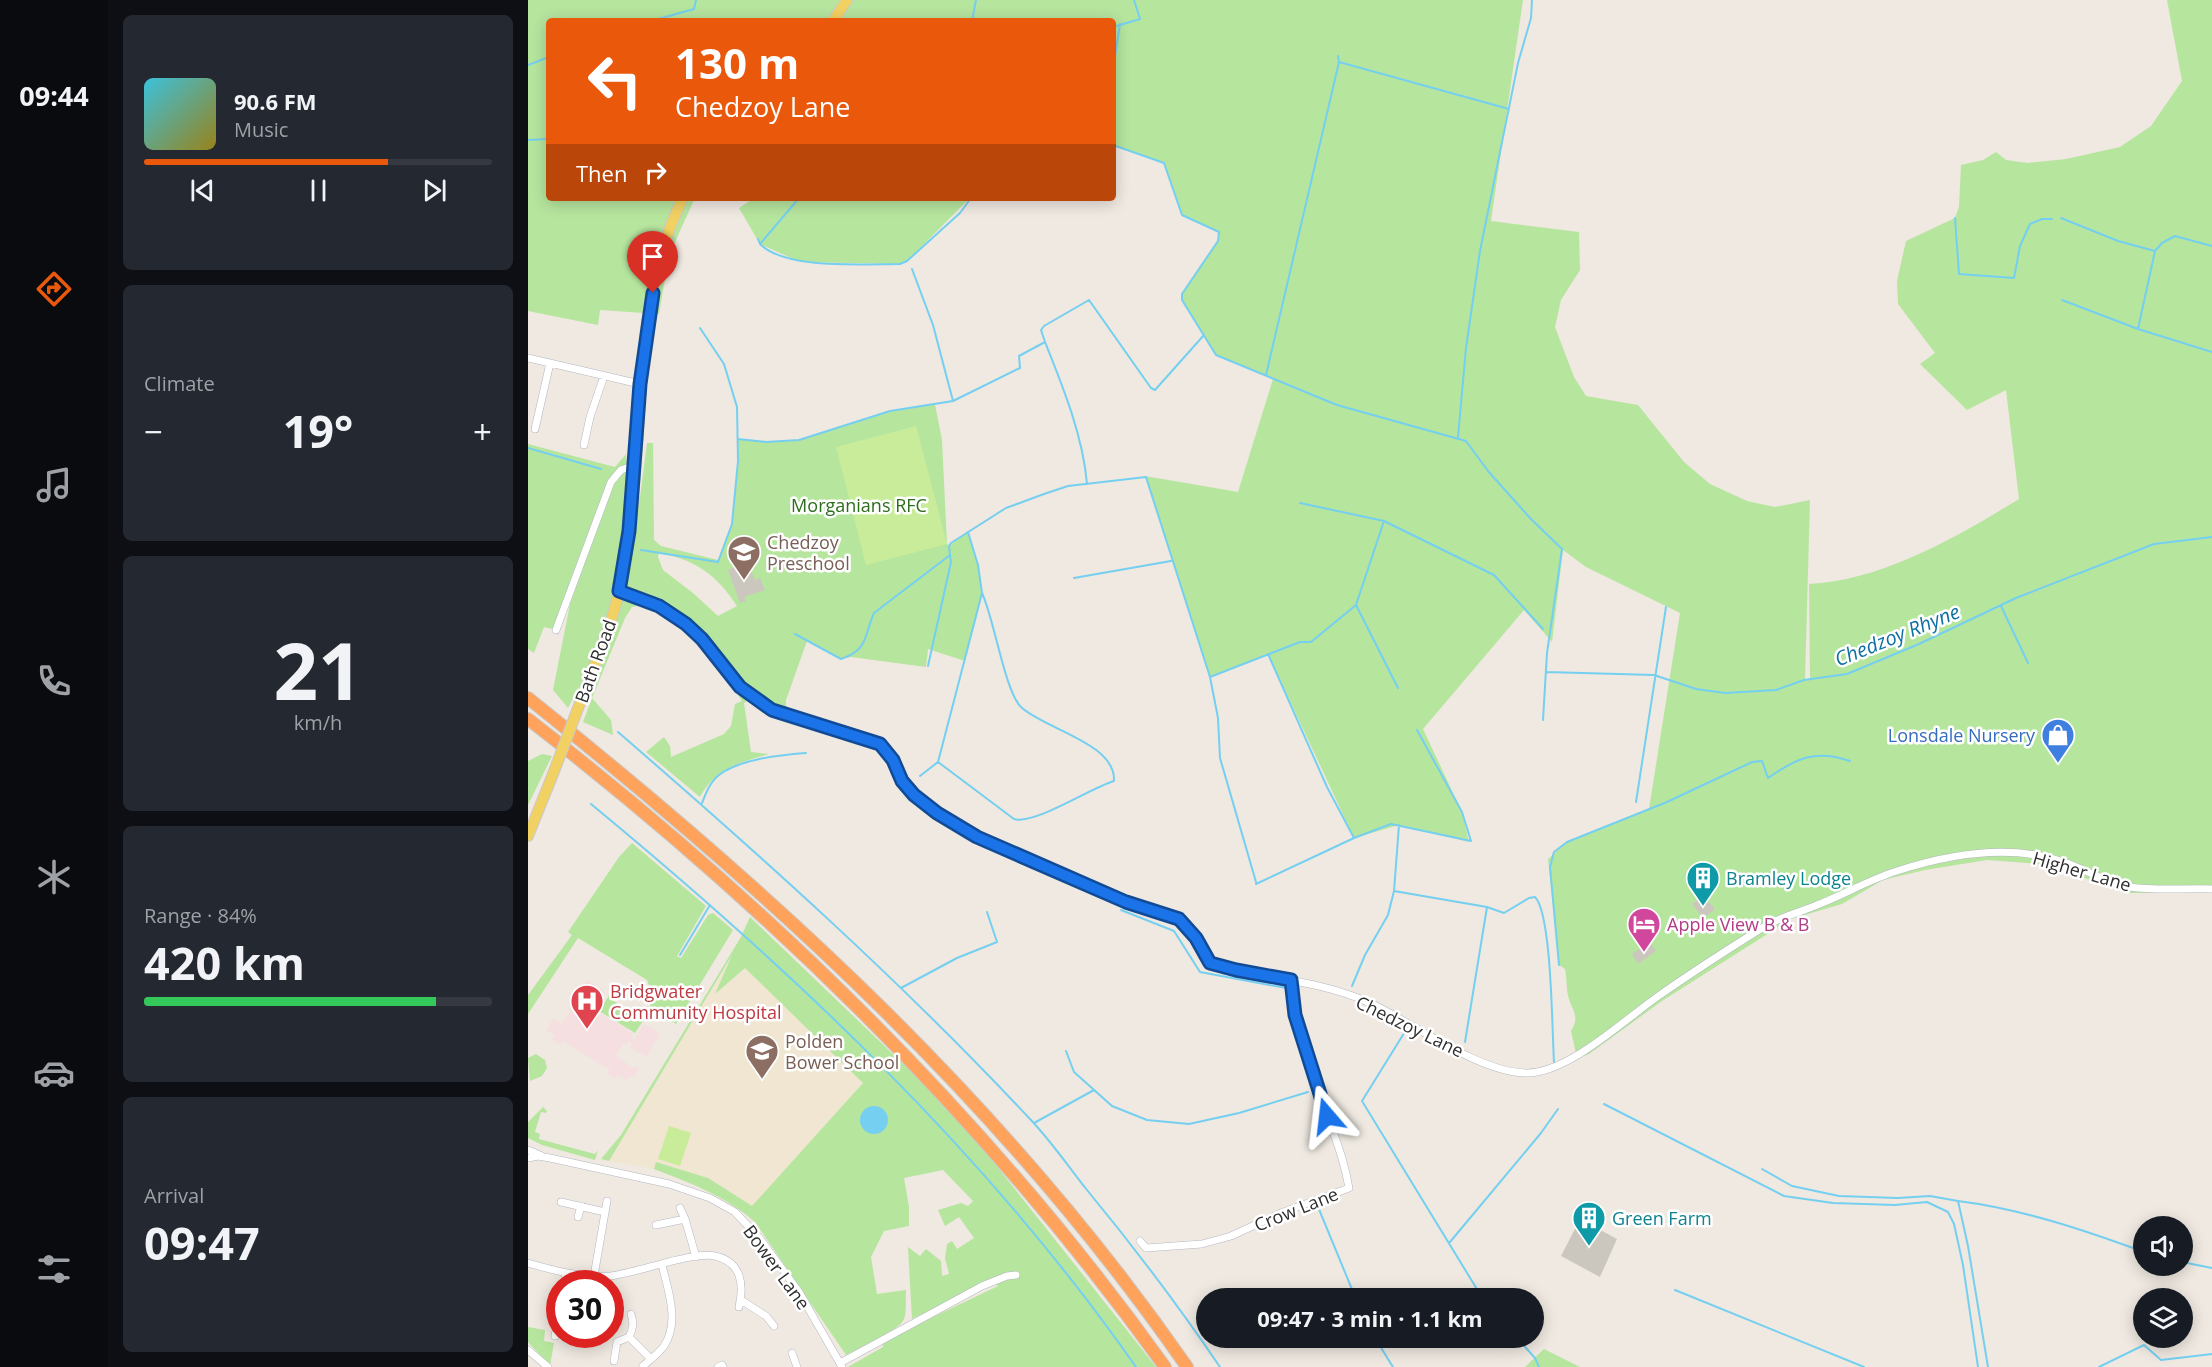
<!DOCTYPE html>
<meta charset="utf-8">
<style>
:root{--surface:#171b24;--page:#242831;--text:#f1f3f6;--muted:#9ea1a6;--line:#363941;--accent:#ea580c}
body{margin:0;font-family:"Open Sans",sans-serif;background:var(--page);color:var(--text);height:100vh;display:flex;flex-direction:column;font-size:22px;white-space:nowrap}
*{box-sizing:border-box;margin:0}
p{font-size:20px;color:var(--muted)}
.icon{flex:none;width:33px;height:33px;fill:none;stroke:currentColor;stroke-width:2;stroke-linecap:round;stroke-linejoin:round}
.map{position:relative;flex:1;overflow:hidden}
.details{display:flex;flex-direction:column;gap:15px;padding:15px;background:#0d0f14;width:420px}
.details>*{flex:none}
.hud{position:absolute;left:18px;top:18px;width:570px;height:183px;border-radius:6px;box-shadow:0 3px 15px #0003;background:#ea580c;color:#fff;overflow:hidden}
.fabs{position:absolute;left:1605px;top:1216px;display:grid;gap:12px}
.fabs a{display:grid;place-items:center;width:60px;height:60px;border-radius:50%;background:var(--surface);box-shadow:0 3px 15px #0003;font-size:30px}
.speed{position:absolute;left:18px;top:1270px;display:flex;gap:12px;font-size:30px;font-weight:700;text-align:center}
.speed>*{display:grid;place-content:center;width:78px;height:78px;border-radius:50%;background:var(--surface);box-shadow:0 3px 15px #0003;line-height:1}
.speed .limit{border:9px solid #d22;background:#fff;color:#111}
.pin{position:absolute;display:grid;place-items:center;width:51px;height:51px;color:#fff;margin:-62px -26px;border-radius:50% 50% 50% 0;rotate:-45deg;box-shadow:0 0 6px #0007}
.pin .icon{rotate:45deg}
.me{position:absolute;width:66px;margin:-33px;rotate:343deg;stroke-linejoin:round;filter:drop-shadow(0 0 4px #0008)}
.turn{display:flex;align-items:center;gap:21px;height:126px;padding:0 30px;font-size:27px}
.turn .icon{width:78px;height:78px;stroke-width:2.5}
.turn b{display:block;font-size:42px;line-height:51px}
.then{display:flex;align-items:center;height:57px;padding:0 30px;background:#0003;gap:12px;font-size:22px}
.big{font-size:45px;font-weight:700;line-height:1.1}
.details .widget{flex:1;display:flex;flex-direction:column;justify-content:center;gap:9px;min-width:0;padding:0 21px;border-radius:9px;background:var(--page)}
.details .dial{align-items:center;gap:0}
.dial b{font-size:78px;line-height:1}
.song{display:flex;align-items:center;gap:18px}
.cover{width:72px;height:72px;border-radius:9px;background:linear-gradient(135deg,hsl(190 70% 55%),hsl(50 70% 35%))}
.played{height:6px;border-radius:3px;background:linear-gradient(90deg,var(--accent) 70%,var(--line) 70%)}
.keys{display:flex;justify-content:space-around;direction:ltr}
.heat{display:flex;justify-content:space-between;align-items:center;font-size:33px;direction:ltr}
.charge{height:9px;border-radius:4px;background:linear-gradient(90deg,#34c759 84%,var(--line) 0)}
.trip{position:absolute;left:668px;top:1288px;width:348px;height:60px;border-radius:30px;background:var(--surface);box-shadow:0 3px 15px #0003;font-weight:700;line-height:60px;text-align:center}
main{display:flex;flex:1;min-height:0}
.tabs{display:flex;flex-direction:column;width:108px;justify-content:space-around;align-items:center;background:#090b0e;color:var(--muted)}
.tabs .icon{width:42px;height:42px}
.tabs .current{color:var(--accent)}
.tabs b{font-size:27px;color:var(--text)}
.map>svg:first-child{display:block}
.education{fill:#f0e6d1}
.medical{fill:#f5dfe0}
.green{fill:#b6e59e;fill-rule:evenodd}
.pitch{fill:#c9ec9a}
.water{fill:#75cff0}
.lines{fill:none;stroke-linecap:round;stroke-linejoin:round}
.stream{stroke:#75cff0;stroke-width:2}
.building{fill:#cbc7bf}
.minor-casing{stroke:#b4b7c1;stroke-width:8}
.primary-casing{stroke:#c9c9c9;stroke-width:12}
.motorway-casing{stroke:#c9c9c9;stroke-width:14}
.minor{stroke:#fff;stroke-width:7}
.primary{stroke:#f2d163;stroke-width:10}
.motorway{stroke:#ffa35c;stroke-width:12}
.primary-bridge-casing{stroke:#c9c9c9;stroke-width:12;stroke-linecap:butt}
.primary-bridge{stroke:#f2d163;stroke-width:10}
.route-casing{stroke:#114b97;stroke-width:15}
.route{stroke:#1a73e8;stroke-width:10}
.labels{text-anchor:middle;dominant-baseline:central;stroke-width:5;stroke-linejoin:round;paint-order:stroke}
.park-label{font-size:18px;fill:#2c6e1b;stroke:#fff}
.education-label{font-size:18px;fill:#785e54;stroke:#fff;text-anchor:start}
.street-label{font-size:18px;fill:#2e2e2e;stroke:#fff}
.shop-label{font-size:18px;fill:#366cbe;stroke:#fff;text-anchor:end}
.culture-label{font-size:18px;fill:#0d838f;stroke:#fff;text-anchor:start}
.hotel-label{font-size:18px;fill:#b23c85;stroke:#fff;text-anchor:start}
.health-label{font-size:18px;fill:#be3a42;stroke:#fff;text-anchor:start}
.water-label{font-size:20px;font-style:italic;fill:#0d6fa3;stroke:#fff}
</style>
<main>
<nav class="tabs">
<b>09:44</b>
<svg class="icon current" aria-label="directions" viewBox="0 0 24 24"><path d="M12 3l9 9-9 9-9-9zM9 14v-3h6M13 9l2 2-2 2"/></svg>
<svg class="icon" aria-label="music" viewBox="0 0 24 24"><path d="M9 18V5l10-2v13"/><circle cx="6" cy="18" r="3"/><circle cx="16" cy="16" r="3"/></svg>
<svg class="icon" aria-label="phone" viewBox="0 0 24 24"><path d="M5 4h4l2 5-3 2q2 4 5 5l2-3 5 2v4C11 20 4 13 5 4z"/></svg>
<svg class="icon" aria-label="climate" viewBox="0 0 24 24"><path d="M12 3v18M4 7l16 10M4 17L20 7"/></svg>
<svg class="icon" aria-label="car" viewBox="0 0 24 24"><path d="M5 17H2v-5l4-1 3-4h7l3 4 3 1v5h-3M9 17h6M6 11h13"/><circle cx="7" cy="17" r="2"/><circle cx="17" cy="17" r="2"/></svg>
<svg class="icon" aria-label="filters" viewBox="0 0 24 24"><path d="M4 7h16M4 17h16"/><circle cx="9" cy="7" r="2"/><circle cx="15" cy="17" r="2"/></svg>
</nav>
<section class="details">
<div class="widget">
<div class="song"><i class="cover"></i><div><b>90.6 FM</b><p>Music</p></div></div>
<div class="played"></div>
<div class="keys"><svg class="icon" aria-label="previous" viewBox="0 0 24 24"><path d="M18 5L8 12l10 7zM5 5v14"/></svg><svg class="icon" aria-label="pause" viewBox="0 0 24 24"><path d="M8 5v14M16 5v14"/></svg><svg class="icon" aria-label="next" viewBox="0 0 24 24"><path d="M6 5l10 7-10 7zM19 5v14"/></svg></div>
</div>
<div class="widget"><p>Climate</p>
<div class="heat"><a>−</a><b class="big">19°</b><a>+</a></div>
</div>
<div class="widget dial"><b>21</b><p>km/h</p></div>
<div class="widget"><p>Range · 84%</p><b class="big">420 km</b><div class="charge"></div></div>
<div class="widget"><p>Arrival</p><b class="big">09:47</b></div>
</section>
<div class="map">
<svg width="1684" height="1367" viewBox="0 0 1684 1367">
<rect width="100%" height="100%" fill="#efe9e1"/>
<!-- education -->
<path class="education" d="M209,947L341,1076L218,1214L176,1189L126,1169L81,1161Z"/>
<!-- medical -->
<path class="medical" d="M59,980L76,991L66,1010L105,1033L103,1037L107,1039L116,1024L132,1034L118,1057L102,1047L105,1043L101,1041L98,1045L95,1044L88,1056L105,1068L107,1066L111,1068L106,1078L102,1076L99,1080L90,1075L87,1079L80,1074L82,1070L35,1041L32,1045L24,1040L27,1036L18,1030L25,1019L34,1024L42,1011L40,1010Z"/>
<!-- green -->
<path class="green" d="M0,0H995L963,221L1051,232L1052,270L1033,300L1027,327L1046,377L1058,396L1110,405L1156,462L1182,484L1219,501L1247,507L1282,500L1277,680L1282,679L1281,584C1353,581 1431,536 1491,499L1478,390L1439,410L1392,364L1407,353L1370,304L1369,281L1378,241L1427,218L1431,207L1433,165L1455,160L1468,152L1478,160L1500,163L1538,159L1592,147L1623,126L1654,81L1639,0H1684V892L1603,893L1513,864L1459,860L1397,870L1355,880L1314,904L1263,919L1134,1001L1061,1054L1049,1058L1043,1031C1052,1016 1045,1012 1041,999C1038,990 1039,978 1037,969L1031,965L1020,859L1039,842L1121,809L1152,613L1058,567L1035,550L1024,642L996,610L895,729L934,812L941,842L871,825L826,838L740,654L682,677L617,476L710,492L745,379L688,355L654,300V294L690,241L691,232L654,215L636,163L585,146V21H21V198H167L141,255L131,314L72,310L70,325L0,311Z
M226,198H442L379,261L372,264L272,262L232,244L211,208Z
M407,404L414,440L419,544L421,546L440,532L450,565L454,593L437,661L400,649L398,667L323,657L313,659L279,641L258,700V706L264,709V711L251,707L230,694L216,703L223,752L241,754C210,763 188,768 172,797L118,752L136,737L142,746L143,757L196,734L203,726L207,704L214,701C208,691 199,681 191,671C173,648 139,598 104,607L97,618L64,698L83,720L85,735L55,722L64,698L52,686L40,708L25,690L42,604L53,573L50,571L28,630L16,627L6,653L0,649V444L87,467L98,454L101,488L112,497L119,443H125L126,540L133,546L190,560L204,524L210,461V439L238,442L271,440L362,411ZM131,553C168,560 188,574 209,606L190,616L165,593L135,570L130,557Z
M14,754L24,756L0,805V761Z
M104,843L178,906L149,956L153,958L180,915L185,913L205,930L148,1024L137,1017L129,1019L122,1015L123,991L119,980L50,938L0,1014V995L44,935L40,932L91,857Z
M222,917L393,1081L452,1145L628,1367H320L355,1347L354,1337L318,1355L227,1222C198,1196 162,1183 126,1169L128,1162L180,1178L224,1206L335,1083L217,968L187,994L204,955L81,1161L73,1159L93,1135L213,937ZM415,1170L445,1201L440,1206L433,1203L410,1210L417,1226L431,1217L446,1238L429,1249L424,1241L419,1244L417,1258L421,1274L414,1276L413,1261L398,1249L392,1256L380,1247L384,1319L463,1281L470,1286L382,1328L357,1343L356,1335C382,1321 377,1318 378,1290L349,1294L343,1257L356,1231L381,1226V1207L376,1178Z
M82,994L81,998L103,1012L106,1007L117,1018L107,1033L71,1011Z
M8,1054L17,1060L19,1068L14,1076L2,1081L0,1058Z
M15,1107L19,1111L18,1113L13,1112L7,1132L12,1134L11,1139L67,1154L70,1150L67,1160L14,1145L0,1138V1122Z
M0,1327L17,1330L16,1341L26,1343L22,1366L0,1342Z
M1016,1349L1052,1367H997Z"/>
<!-- pitch -->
<path class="pitch" d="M388,426L419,544L338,565L308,447Z
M141,1126L163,1133L152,1166L130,1159Z"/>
<!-- water -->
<path class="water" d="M332 1120a14 14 0 1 1 28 0a14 14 0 1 1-28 0Z"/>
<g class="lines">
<!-- stream -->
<path class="stream" d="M123,21L166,9L168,0
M444,21L448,0
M585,27L612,19L606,0
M810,56L811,62L981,109
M0,65L21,57
M585,69L592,24
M0,140L21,139
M585,145L636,163L654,215L691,232L690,241L654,294V300L688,355L809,405L938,441L960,471L1003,519L1034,549L1019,653L1015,720
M1427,218L1431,274L1486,278L1492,246L1502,224L1514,219H1524
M1533,218L1590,241L1627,251
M230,239L232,244L271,198
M232,244C258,270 336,264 372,264L379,261L432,213L443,198
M384,269L405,325L425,401
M1534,300L1610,329L1684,352
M1610,329L1627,251L1634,243L1647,236L1684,246
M517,342C535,387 555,436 559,484
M738,375L811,62
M930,437L938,348L952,251L990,63L1003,18L1004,0
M210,439L238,442L271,440L362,411L425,401L492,368L491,356L517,342L513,330L516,326L561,300L623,388L627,390L676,335
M0,448L73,469
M772,503L856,521L966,575L1015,629
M113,550L190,562L204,524L210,461L209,407L196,364L172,328
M546,578L643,561
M828,605L870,688
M1473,606L1500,663
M267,634L313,659C341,650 336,635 346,613L422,555L421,546L423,543L478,508L516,494L540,486L618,477L682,677L690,718L692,758L728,882
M740,654L799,787L826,838
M400,666L423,562L422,555
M1018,672L1126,675L1168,689L1197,693L1248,690L1276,680L1319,674L1391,644L1488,598L1626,544L1684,537
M682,677L772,642H783L828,605L856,521
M90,732C232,855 373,981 502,1119C523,1141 540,1166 559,1190C606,1247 650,1305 692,1367
M410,762L486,819C507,825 562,788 586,781C588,743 516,729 493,707C477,692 466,618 454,593
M392,776L410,762L454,593L450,565L440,532
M1108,802L1138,607
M174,803C178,793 182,782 191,775C212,759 252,755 278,753
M63,804C264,970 458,1152 608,1367
M728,884L826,838L863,824L943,841L934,812L889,730
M866,891L959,907L976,913L1001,898L1007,897C1024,914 1024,1033 1026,1062
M593,910L646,931L672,972L758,988
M152,955L182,905
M1031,965L1022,867L1026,852L1039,842L1139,802L1224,762L1234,761L1240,778C1269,758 1287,749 1322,761
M824,986L837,955L860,915L866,891L871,825
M373,988L429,958L469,942L459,912
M878,1030L834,1101L955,1299
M937,1042L959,907
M538,1051L546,1072L584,1106L619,1120L661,1124L711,1113L780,1092
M1076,1104L1256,1196L1305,1203L1367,1205L1399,1202L1420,1212L1426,1224L1435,1265L1450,1367
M506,1123L566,1090
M1234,1169L1264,1186L1311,1196L1370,1198L1402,1196L1430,1201
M788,1202L828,1299
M922,1242L1013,1133L1030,1109
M1654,1262L1684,1268
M1147,1290L1336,1367
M847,1338L865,1367
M989,1338L1007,1358L1011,1367
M1460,1367L1440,1246L1430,1201C1494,1209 1556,1230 1616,1252
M1571,1367L1616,1345L1633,1360L1684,1354"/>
</g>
<!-- building -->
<path class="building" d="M209,556L214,568L221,566L227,580L232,578L237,590L216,597L218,601L212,603L200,570L207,567L204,558Z
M1178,893L1183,897L1179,900L1187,909L1175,918L1164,904Z
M1122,942L1128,951L1110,964L1104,954Z
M1052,1219L1089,1239L1072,1277L1033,1256Z"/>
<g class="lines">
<!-- minor casing -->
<g class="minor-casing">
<path id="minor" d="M0,358L112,384
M7,429L22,363
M56,445L62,417L76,376
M91,591L131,606L158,624L174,639L212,687L244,710L352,744L365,760L374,781L386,795L409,813L449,837L598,902L651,919L667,938L682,963C734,978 790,980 840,1002C884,1022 951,1073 999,1073C1040,1073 1095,1021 1129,997C1163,973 1199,950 1234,928C1253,916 1274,912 1294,903C1319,893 1343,879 1369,871C1421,854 1483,844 1536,862C1559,870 1578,883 1602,887C1628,891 1658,888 1684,889
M28,630L83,482L93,470L107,465
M0,1150L14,1156
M0,1158L10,1156L22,1158L141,1184L182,1198L207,1212L233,1240L271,1292L314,1367
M33,1202L77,1212
M152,1208L157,1219L168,1257
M50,1217L53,1206
M128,1225L157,1219
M612,1241L618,1248L674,1244L703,1236L753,1213L821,1188C816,1160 809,1143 800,1117C783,1073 769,1026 763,980
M0,1263C28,1271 53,1278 82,1276C109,1273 166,1251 187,1256C214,1262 216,1285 211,1307
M66,1276L79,1201
M36,1284L38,1274
M213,1300L238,1316L246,1326
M27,1336L32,1310
M101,1337L123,1359
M0,1350L20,1367
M264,1353L269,1367
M86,1361L89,1342L101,1337C105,1329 106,1323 103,1314
M312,1363L454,1286L479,1276L488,1275
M115,1366C122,1360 131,1353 136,1346C152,1322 140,1290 134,1265
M190,1367L194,1365L195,1367"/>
</g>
<!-- primary casing -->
<g class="primary-casing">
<path id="primary" d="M305,21L319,0
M52,703C63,674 75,646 84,617C93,590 97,561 101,533C117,422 103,301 155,198
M0,836L25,774"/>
</g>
<!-- motorway casing -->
<g class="motorway-casing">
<path id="motorway" d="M0,698C246,894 479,1107 659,1367
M0,719C240,905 461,1121 637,1367"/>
</g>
<!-- minor -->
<use href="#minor" class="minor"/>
<!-- primary -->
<use href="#primary" class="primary"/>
<!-- motorway -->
<use href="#motorway" class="motorway"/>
<!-- primary-bridge casing -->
<g class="primary-bridge-casing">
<path id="primary-bridge" d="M25,774L52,703"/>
</g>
<!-- primary-bridge -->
<use href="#primary-bridge" class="primary-bridge"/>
</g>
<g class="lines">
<!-- route casing -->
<g class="route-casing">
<path id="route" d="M125,293L112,384L101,531L91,591L131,606L158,624L174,639L212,687L244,710L352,744L365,760L374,781L386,795L409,813L449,837L598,902L651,919L668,938L682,963L708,970L763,980L767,1015L799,1116"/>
</g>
<!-- route -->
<use href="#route" class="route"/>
</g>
<!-- icons -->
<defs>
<g id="school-pin" transform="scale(1.725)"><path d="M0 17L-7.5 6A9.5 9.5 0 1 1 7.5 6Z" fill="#8d6e63" stroke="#fff"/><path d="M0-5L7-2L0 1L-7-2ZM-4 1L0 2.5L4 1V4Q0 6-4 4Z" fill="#fff"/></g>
<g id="shop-pin" transform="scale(1.725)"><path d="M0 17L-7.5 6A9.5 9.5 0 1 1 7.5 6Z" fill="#3f7fe0" stroke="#fff"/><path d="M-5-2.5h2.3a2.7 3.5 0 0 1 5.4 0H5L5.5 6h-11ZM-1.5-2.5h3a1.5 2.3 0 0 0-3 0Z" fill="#fff"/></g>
<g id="building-pin" transform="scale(1.725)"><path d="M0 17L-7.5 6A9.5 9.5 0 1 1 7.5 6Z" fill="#0f9aa8" stroke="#fff"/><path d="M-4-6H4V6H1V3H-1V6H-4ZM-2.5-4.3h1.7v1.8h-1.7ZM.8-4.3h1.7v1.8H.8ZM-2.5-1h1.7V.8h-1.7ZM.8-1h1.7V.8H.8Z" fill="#fff"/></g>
<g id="hotel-pin" transform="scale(1.725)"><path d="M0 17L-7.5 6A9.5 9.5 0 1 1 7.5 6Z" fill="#d1479c" stroke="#fff"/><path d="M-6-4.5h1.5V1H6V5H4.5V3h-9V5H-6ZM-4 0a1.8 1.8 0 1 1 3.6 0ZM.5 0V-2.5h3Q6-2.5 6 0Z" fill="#fff"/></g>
<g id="hospital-pin" transform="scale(1.725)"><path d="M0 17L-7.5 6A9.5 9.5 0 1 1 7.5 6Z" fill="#e0444e" stroke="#fff"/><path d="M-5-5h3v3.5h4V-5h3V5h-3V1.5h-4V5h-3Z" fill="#fff"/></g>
</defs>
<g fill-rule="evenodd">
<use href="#school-pin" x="216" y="552"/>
<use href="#shop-pin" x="1530" y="735"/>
<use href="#building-pin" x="1175" y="878"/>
<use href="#hotel-pin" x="1116" y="924"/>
<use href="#hospital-pin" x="59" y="1001"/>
<use href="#school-pin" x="234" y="1051"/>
<use href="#building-pin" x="1061" y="1218"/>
</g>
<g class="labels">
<!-- park labels -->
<g class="park-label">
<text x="331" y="505">Morganians RFC</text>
</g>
<!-- education labels -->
<g class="education-label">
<text x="239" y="542">Chedzoy<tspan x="239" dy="21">Preschool</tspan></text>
<text x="257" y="1041">Polden<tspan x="257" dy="21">Bower School</tspan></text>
</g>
<!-- street labels -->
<g class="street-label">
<text transform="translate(67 661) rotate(-70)">Bath Road</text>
<text transform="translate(1554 871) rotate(16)">Higher Lane</text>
<text transform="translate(882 1026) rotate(26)">Chedzoy Lane</text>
<text transform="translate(768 1209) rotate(-22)">Crow Lane</text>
<text transform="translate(249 1267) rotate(54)">Bower Lane</text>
</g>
<!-- shop labels -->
<g class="shop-label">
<text x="1507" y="735">Lonsdale Nursery</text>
</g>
<!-- culture labels -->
<g class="culture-label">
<text x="1198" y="878">Bramley Lodge</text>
<text x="1084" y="1218">Green Farm</text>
</g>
<!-- hotel labels -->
<g class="hotel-label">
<text x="1139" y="924">Apple View B &amp; B</text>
</g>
<!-- health labels -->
<g class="health-label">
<text x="82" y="991">Bridgwater<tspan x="82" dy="21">Community Hospital</tspan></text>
</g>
<!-- water labels -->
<g class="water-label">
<text transform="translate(1369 635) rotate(-22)">Chedzoy Rhyne</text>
</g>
</g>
</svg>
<div class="fabs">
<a><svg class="icon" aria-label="sound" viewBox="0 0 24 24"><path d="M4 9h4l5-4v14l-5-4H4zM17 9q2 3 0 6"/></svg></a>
<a><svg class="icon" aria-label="layers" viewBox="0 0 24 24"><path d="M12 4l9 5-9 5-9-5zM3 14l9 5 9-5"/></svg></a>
</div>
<div class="speed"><div class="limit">30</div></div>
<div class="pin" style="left:125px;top:293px;background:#d93025"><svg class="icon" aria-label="arrive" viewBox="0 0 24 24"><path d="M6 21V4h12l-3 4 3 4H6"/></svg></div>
<svg class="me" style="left:799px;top:1116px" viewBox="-20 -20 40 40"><path d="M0-17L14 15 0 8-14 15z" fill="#1a73e8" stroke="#fff" stroke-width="4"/></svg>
<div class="trip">09:47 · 3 min · 1.1 km</div>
<div class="hud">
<div class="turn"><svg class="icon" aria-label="left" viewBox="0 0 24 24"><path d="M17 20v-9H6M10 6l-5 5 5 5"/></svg><div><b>130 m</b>Chedzoy Lane</div></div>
<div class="then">Then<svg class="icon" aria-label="right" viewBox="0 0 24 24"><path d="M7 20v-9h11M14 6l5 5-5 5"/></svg></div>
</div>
</div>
</main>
